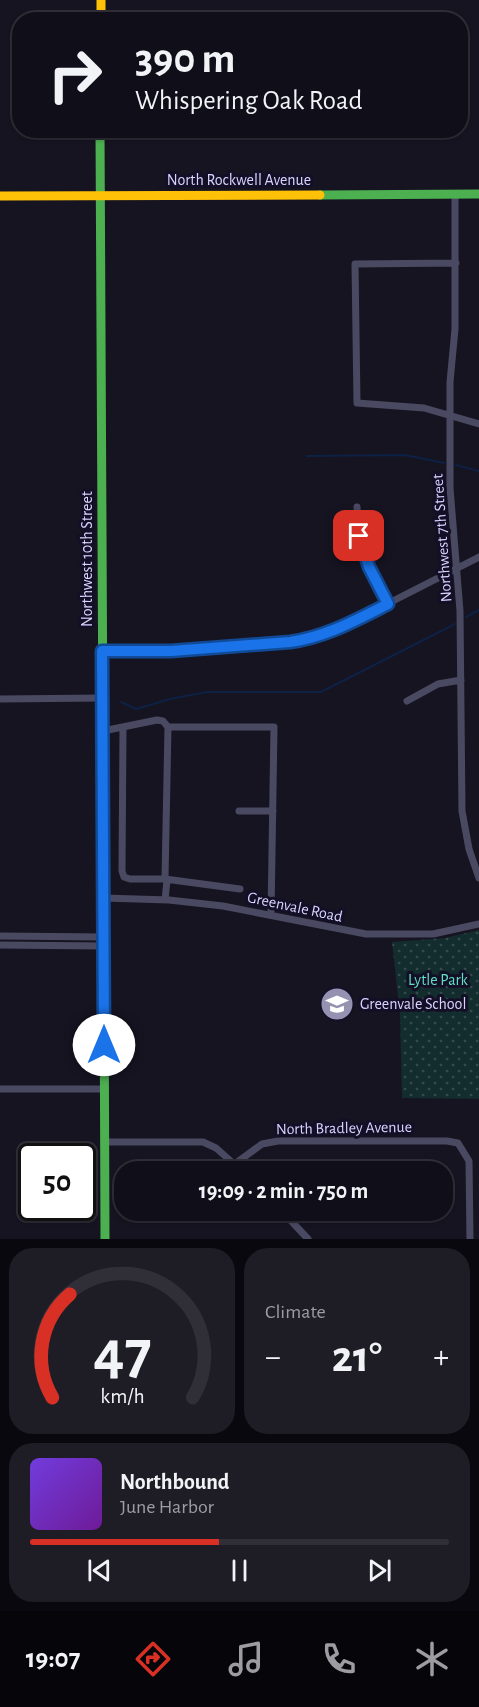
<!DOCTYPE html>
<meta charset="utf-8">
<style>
:root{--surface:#100f19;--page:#1e1d26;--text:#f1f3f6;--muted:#9c9ca2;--line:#302f38;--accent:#d93025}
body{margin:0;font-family:"Alegreya Sans",sans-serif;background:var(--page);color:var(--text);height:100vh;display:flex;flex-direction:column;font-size:22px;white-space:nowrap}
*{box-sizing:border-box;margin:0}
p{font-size:20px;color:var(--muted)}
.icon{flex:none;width:33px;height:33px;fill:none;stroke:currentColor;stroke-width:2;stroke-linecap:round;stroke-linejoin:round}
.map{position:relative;height:1239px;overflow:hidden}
.sheet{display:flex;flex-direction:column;gap:9px;padding:9px;background:#09080e;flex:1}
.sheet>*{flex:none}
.hud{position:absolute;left:12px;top:12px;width:456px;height:126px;border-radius:24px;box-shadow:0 2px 4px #0004,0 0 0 2px var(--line);background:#100f19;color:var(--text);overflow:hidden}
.speed{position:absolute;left:18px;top:1143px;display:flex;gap:12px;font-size:30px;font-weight:700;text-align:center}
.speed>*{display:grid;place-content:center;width:78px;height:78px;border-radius:50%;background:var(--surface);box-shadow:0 2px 4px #0004,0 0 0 2px var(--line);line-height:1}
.speed .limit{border:3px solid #111;border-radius:9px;background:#fff;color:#111}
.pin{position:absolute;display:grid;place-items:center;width:51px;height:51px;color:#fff;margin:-26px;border-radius:12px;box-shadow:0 3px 9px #0006}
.me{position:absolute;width:66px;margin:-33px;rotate:0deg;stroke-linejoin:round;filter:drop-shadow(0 0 4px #0008)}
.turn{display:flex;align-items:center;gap:21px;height:126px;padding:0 24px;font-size:27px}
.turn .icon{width:78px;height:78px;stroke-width:2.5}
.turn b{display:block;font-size:42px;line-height:51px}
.big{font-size:45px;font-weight:600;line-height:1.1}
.sheet .widget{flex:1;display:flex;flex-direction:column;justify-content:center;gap:9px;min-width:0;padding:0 21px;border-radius:24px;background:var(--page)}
.sheet .dial{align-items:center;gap:0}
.dial svg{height:156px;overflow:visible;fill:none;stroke:var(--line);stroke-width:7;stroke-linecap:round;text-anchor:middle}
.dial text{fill:var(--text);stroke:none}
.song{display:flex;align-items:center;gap:18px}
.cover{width:72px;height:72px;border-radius:9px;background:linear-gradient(135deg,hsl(260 70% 55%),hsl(280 70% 35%))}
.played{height:6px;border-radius:3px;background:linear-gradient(90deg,var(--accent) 45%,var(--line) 45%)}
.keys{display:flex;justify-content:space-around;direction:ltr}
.heat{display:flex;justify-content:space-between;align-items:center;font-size:33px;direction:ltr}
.sheet .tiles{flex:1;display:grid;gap:9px;grid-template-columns:1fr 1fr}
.widget:last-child{grid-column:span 2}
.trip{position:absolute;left:114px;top:1161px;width:339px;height:60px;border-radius:24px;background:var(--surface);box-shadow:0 2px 4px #0004,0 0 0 2px var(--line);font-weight:600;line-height:60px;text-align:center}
.menu{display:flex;height:96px;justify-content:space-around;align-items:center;background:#06060a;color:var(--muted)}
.menu .icon{width:42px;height:42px}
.menu .on{color:var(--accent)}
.menu b{font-size:27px;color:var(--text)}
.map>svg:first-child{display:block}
.park{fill:url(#park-dots)}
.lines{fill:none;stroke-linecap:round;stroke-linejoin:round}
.stream{stroke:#0d2144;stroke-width:2}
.street{stroke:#4a4962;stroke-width:7}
.fast{stroke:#4caf50;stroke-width:9}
.slow{stroke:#ffc107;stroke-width:9}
.route-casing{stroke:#114b97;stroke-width:15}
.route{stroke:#1a73e8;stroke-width:10}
.labels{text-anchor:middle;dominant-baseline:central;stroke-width:6;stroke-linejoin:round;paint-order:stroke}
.street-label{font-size:16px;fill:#d9d4ff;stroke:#130f26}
.park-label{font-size:16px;fill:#5fe0c0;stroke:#130f26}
.poi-label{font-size:16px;fill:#d9d4ff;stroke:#130f26;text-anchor:start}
</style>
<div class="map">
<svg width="479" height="1239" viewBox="0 0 479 1239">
<defs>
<pattern id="park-dots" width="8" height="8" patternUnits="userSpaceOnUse" patternTransform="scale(1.5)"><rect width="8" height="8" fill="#132c2d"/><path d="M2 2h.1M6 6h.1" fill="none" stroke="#354a4c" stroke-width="1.8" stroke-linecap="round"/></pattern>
</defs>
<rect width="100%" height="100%" fill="#161421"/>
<!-- park -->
<path class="park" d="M479,930V1099L402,1098L400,1014L392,942L445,938Z"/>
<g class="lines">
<!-- stream -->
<path class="stream" d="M307,456L405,455L444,463
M456,465L479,471
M466,617L479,610
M121,702L136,709L170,699L207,692H321L455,624"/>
<!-- street -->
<path class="street" d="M455,194V329L450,382V488L460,611L462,811L469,849L479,878
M456,263L355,264L357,403L424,408L479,424
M357,507C360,550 368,567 388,605
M102,651L171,650L307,640L340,628L479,557
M0,699L103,698
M407,701L438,684L461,680
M168,727H274L271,915
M103,731L157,720L163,721L168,727L165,879H130L124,877L122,871L123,728
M239,811H273
M165,879L240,889
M104,898L169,900L223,906L366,934H433L479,924
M165,900L167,880
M0,936L104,937
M0,945L104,946
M0,1089H105
M104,1142H203L216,1148L243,1172
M236,1163L262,1144L278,1141H447L458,1143L469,1161L470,1239
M281,1210L308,1239"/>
<!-- fast -->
<path class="fast" d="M100,130L103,733
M320,195L479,194
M104,964L105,1239"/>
<!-- slow -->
<path class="slow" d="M101,0V20
M0,196L320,195
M103,733L104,964"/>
</g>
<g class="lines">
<!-- route casing -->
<g class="route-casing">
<path id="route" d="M104,1045L102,651H171L290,642C326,637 356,620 388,604L369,567L359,536"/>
</g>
<!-- route -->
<use href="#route" class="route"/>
</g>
<!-- icons -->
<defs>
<g id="school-disc" transform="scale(1.725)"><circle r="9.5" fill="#9591b1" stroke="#130f26"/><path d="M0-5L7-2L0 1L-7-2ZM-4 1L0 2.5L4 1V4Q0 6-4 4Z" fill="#fff"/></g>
</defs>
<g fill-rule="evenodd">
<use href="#school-disc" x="337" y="1004"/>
</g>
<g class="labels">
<!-- street labels -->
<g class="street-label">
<text x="239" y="180">North Rockwell Avenue</text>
<text transform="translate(442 538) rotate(-94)">Northwest 7th Street</text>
<text transform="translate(87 559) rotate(-90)">Northwest 10th Street</text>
<text transform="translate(295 907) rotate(12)">Greenvale Road</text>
<text transform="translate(344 1128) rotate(-1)">North Bradley Avenue</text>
</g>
<!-- park labels -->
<g class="park-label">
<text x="438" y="980">Lytle Park</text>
</g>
<!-- poi labels -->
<g class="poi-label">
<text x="360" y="1004">Greenvale School</text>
</g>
</g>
</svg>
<div class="speed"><div class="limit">50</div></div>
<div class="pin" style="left:359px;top:536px;background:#d93025"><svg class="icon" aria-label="arrive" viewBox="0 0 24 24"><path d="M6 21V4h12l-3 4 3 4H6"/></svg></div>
<svg class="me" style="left:104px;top:1045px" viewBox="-20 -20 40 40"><circle r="19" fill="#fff"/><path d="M0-13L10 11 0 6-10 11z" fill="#1a73e8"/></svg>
<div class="trip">19:09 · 2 min · 750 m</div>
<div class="hud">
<div class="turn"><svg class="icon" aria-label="right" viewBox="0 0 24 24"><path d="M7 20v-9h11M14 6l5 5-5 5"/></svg><div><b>390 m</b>Whispering Oak Road</div></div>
</div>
</div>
<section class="sheet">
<div class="tiles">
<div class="widget dial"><svg viewBox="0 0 100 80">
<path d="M14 69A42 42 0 1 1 86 69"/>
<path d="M14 69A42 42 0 0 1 23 16" stroke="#d93025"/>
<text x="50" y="56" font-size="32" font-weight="700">47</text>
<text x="50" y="72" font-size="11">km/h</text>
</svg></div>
<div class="widget"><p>Climate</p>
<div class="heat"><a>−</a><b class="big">21°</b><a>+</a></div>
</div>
<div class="widget">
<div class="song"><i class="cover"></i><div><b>Northbound</b><p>June Harbor</p></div></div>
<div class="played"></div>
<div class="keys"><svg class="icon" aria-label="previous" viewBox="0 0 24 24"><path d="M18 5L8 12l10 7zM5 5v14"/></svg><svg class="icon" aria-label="pause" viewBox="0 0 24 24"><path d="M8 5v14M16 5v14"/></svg><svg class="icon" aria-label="next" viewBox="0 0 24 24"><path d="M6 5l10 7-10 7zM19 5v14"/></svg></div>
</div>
</div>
</section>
<nav class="menu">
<b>19:07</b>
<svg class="icon on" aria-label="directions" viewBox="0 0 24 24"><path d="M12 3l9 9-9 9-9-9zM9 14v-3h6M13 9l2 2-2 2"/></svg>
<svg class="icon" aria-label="music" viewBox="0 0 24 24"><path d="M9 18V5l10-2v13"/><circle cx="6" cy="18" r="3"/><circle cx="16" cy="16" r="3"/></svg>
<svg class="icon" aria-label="phone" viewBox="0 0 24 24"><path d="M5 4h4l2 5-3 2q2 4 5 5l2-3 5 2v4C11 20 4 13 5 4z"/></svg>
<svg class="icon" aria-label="climate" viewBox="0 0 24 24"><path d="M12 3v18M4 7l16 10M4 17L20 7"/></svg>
</nav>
